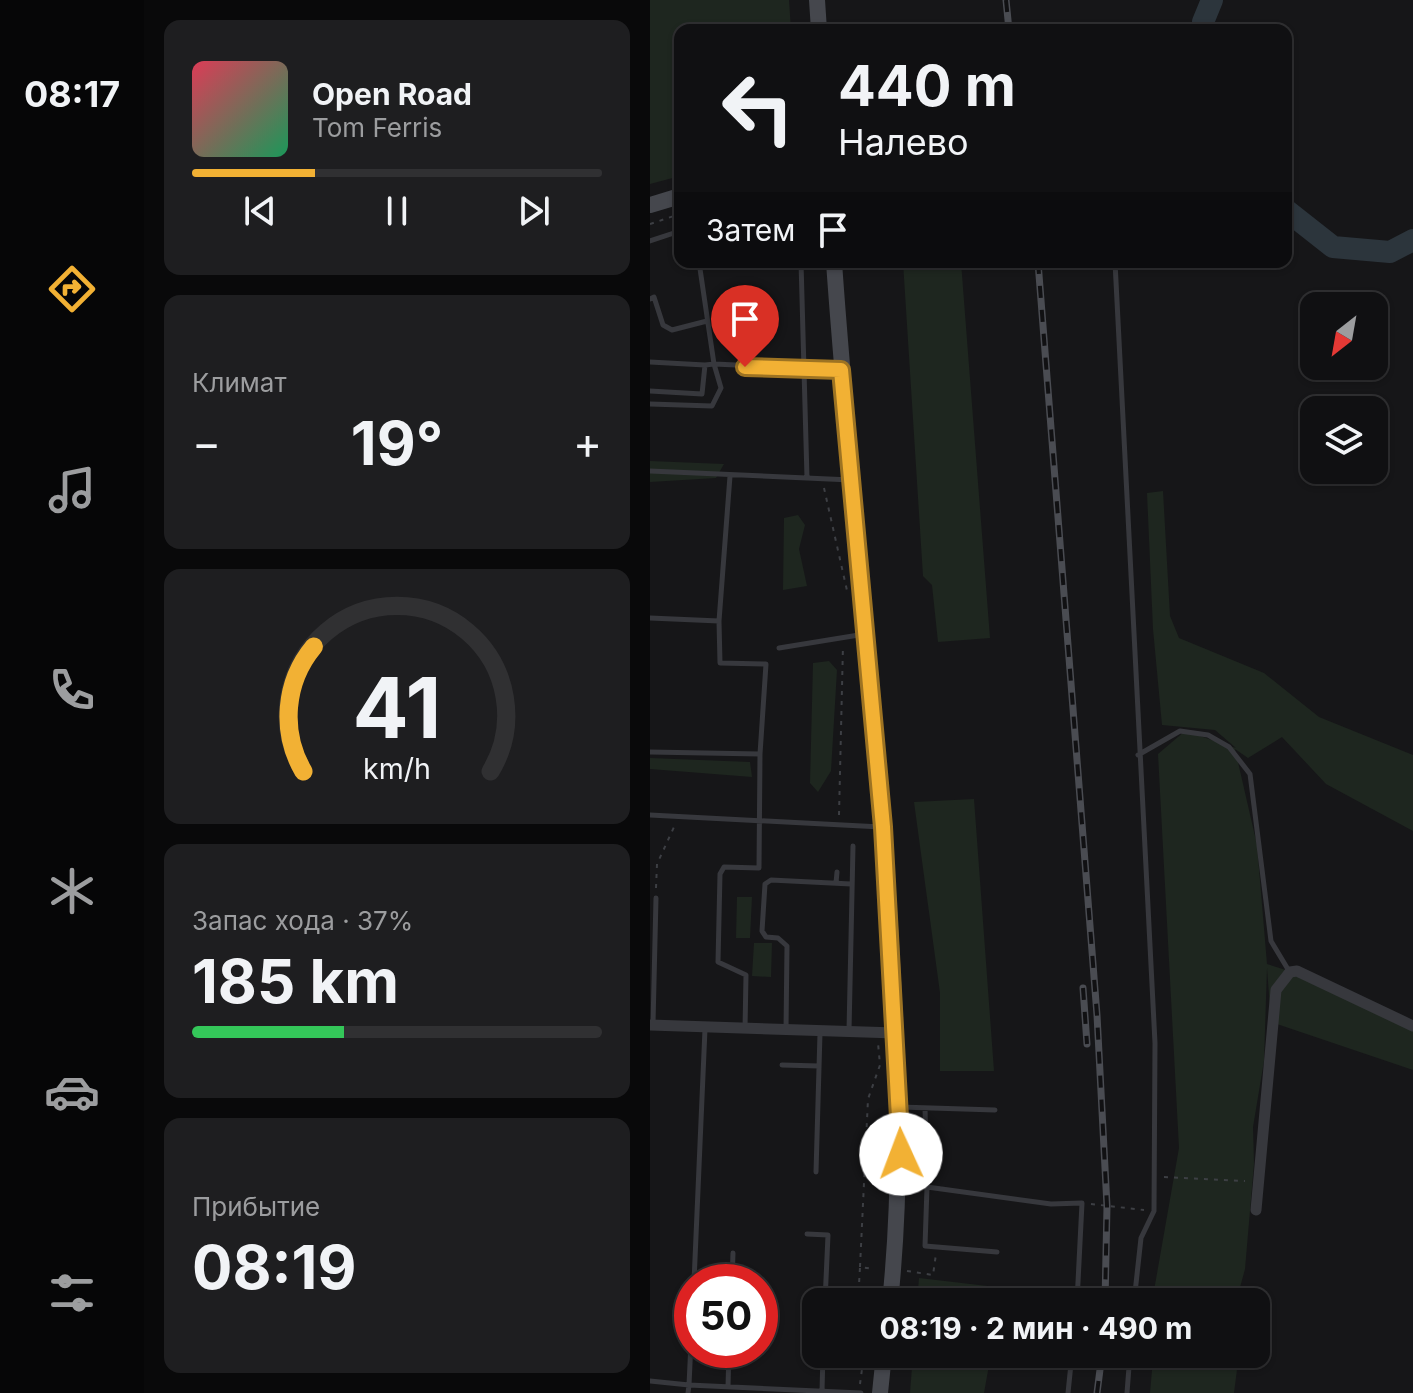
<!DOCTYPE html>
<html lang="ru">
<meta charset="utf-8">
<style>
:root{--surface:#101012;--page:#1e1e20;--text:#f1f3f6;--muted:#9c9d9f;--line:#303032;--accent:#f2b134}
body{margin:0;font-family:Inter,sans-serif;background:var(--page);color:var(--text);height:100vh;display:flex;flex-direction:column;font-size:30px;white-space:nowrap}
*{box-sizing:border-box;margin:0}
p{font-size:26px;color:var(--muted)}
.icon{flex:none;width:44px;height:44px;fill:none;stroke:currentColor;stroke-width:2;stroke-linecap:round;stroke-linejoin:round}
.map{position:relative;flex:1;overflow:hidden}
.panel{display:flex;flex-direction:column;gap:20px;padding:20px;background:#09090a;width:506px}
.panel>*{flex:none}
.banner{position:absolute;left:24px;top:24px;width:618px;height:244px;border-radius:16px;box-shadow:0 2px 6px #0004,0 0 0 2px var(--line);background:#101012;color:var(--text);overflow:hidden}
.needle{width:52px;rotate:211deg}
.buttons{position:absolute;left:650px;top:292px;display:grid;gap:16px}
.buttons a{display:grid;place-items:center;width:88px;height:88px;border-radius:16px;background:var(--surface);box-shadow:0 2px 6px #0004,0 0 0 2px var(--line);font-size:40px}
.speed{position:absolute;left:24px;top:1264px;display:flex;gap:16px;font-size:40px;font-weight:700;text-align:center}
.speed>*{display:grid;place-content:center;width:104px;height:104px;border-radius:50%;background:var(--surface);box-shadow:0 2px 6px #0004,0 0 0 2px var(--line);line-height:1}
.speed .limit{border:12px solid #d22;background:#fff;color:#111}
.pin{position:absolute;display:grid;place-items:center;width:68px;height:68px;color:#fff;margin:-82px -34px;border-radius:50% 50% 50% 0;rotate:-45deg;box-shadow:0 0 8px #0007}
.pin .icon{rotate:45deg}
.me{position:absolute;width:88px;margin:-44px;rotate:358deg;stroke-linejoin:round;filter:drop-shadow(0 0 6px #0008)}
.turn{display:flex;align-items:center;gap:28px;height:168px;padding:0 32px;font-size:36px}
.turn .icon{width:104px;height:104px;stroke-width:2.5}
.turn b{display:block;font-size:56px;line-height:68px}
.then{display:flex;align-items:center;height:76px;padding:0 32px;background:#0003;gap:16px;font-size:30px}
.big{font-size:60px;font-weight:700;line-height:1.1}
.panel .widget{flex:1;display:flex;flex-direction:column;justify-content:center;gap:12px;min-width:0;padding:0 28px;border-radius:16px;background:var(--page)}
.panel .dial{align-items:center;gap:0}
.dial svg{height:208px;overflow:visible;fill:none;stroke:var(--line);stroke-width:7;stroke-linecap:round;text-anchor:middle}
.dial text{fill:var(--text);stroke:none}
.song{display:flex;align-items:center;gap:24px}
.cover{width:96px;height:96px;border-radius:12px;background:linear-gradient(135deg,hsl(350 70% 55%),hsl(150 70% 35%))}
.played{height:8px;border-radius:4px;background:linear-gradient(90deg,var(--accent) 30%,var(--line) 30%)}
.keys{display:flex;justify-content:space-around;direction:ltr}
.heat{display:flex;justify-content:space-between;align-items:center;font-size:44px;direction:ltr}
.charge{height:12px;border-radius:6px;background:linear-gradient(90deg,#34c759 37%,var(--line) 0)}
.trip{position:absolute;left:152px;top:1288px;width:468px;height:80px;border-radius:16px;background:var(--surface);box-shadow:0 2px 6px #0004,0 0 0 2px var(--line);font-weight:700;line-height:80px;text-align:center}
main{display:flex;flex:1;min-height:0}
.dock{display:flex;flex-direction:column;width:144px;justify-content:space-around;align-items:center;background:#060607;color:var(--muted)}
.dock .icon{width:56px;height:56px}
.dock .selected{color:var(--accent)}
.dock b{font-size:36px;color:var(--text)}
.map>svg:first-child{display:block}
.green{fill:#1e261f}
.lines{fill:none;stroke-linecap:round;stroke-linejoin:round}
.river{stroke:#2c353c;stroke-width:22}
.path{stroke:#3d3f44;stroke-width:2;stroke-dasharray:4 6;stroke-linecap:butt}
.lane{stroke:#37383d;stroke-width:5}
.street{stroke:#37383d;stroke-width:11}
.secondary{stroke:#45474d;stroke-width:16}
.rail-casing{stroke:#4a4c52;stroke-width:7}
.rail{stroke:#111113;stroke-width:4;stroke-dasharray:12;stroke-linecap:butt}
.route-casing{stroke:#9d7322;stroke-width:20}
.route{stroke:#f2b134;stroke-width:14}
</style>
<main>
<nav class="dock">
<b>08:17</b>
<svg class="icon selected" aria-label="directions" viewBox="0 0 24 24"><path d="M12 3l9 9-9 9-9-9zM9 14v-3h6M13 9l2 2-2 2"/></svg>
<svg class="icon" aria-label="music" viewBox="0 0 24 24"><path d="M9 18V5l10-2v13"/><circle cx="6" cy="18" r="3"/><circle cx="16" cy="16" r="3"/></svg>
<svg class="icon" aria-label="phone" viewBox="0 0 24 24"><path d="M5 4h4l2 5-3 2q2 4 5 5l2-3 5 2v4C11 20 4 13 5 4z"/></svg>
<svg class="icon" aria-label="climate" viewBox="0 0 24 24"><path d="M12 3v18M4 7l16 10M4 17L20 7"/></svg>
<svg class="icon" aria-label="car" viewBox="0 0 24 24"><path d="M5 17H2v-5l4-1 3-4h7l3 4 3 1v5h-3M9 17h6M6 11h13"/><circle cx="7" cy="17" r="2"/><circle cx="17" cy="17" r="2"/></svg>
<svg class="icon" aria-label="filters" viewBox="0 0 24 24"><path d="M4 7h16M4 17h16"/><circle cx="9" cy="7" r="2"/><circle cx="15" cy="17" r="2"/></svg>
</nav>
<section class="panel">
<div class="widget">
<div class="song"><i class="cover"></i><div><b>Open Road</b><p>Tom Ferris</p></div></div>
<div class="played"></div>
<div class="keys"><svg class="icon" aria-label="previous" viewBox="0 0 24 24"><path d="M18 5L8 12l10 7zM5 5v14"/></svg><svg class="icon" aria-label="pause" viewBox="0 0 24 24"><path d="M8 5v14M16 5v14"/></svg><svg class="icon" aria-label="next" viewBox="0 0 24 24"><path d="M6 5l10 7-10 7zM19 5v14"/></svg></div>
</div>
<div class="widget"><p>Климат</p>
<div class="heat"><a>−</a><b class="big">19°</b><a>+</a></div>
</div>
<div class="widget dial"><svg viewBox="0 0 100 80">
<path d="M14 69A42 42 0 1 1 86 69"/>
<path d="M14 69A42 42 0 0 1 18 21" stroke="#f2b134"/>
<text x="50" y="56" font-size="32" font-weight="700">41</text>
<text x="50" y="72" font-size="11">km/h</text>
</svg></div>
<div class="widget"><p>Запас хода · 37%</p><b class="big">185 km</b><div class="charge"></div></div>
<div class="widget"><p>Прибытие</p><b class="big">08:19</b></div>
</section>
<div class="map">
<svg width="763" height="1393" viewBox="0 0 763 1393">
<rect width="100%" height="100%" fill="#161618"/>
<!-- green -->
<path class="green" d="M0,0H139L141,30H30V176L0,184Z
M253,262H311L340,638L288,642L282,585L273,576Z
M0,461L74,464L66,478L0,482Z
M513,491L520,616L529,638L614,673L669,717L763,755V831L676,784L632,737L598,758L585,749L607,845L617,964L648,974L763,1030V1070L621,1022L617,968L614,1061L603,1127L604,1164L595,1269L586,1302H502L529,1148L508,754L535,731L586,748L565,730L512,725L503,629L497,493Z
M148,515L155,525L149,549L157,586L133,590L134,518Z
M179,661L187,670L181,771L168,792L160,783L163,663Z
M0,758L100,762L102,777L0,769Z
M324,799L344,1071H290V993L264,802Z
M87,897H102L100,938H86Z
M104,943H122L121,977L102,976Z
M269,1278L346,1287L345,1302H267Z
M263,1354H341L334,1393H260Z
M516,1354H589L584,1393H500L503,1359Z"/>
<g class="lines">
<!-- river -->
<path class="river" d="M556,30L553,22L562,0
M636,210L683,247L740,252L763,240"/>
<!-- path -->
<path class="path" d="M0,224L30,214
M174,488L198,595
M189,815L193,645
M6,888L7,864L24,827
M514,1177L595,1181
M441,1204L494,1210
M210,1267L218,1099L230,1065L228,1043
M257,1271L283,1275L286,1254
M208,1302L210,1267L223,1269
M210,1384L214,1354"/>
<!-- lane -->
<path class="lane" d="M0,241L30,231
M151,262L157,478
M465,262L505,1043L504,1211L491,1238L484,1302
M0,299L4,297L13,325L22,330L57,321
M0,362L55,365
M0,391L52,394L55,365L64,364L49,262
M0,404L62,406L71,388L64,364L191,370
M0,471L201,480
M0,618L69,621L80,476
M69,621L70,663L116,664L110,754
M129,648L215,634
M0,752L110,754L109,868L74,867L70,874L68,962L96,975L95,1029
M488,755L530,731L558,735L579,747L600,774L621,941L639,971
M0,815L231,827
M186,883L187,872
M3,1024L6,898
M136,1030L137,946L128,938L116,937L112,931L115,884L121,880L201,884
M199,1031L203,846
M132,1065L169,1066
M250,1107L345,1110
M275,1108L277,1187L401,1204L432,1203L427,1302
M166,1172L170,1033
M277,1187L275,1246L347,1252
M157,1234L178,1235L175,1302
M44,1282L55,1029
M82,1282L83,1253
M0,1381L39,1385L42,1320
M78,1387L79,1350
M172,1391L173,1354
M38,1393L39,1385L211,1393
M418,1393L422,1354
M477,1393L480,1354"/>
<!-- street -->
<path class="street" d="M0,1025L246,1033
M606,1210L626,990L640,972L647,971L763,1026"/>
<!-- secondary -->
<path class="secondary" d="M167,0L169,30
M0,205L30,196
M184,262C199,478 225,693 239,909C247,1040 254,1170 240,1302
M230,1393L234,1354"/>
<!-- rail casing -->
<g class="rail-casing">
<path id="rail" d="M356,0L359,30
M388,262L447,1015L457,1206L455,1302
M433,988L437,1044
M447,1393L452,1354"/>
</g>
<!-- rail -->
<use href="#rail" class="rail"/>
</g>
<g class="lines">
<!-- route casing -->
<g class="route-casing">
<path id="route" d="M95,367L191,370L233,827L251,1154"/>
</g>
<!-- route -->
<use href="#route" class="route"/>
</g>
</svg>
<div class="buttons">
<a><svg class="needle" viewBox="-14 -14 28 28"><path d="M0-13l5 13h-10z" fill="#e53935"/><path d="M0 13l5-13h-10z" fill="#9c9d9f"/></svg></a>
<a><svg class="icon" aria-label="layers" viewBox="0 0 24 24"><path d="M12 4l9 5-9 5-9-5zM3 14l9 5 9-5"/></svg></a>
</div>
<div class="speed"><div class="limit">50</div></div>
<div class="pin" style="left:95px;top:367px;background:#d93025"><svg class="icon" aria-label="arrive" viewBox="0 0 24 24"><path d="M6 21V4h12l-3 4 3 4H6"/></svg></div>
<svg class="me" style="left:251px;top:1154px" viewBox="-20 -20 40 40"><circle r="19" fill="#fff"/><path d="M0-13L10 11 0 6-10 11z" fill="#f2b134"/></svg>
<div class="trip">08:19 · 2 мин · 490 m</div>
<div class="banner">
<div class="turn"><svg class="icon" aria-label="left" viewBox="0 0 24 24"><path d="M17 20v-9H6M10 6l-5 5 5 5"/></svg><div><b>440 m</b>Налево</div></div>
<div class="then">Затем<svg class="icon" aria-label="arrive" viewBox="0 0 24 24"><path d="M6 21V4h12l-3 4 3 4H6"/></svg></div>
</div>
</div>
</main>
